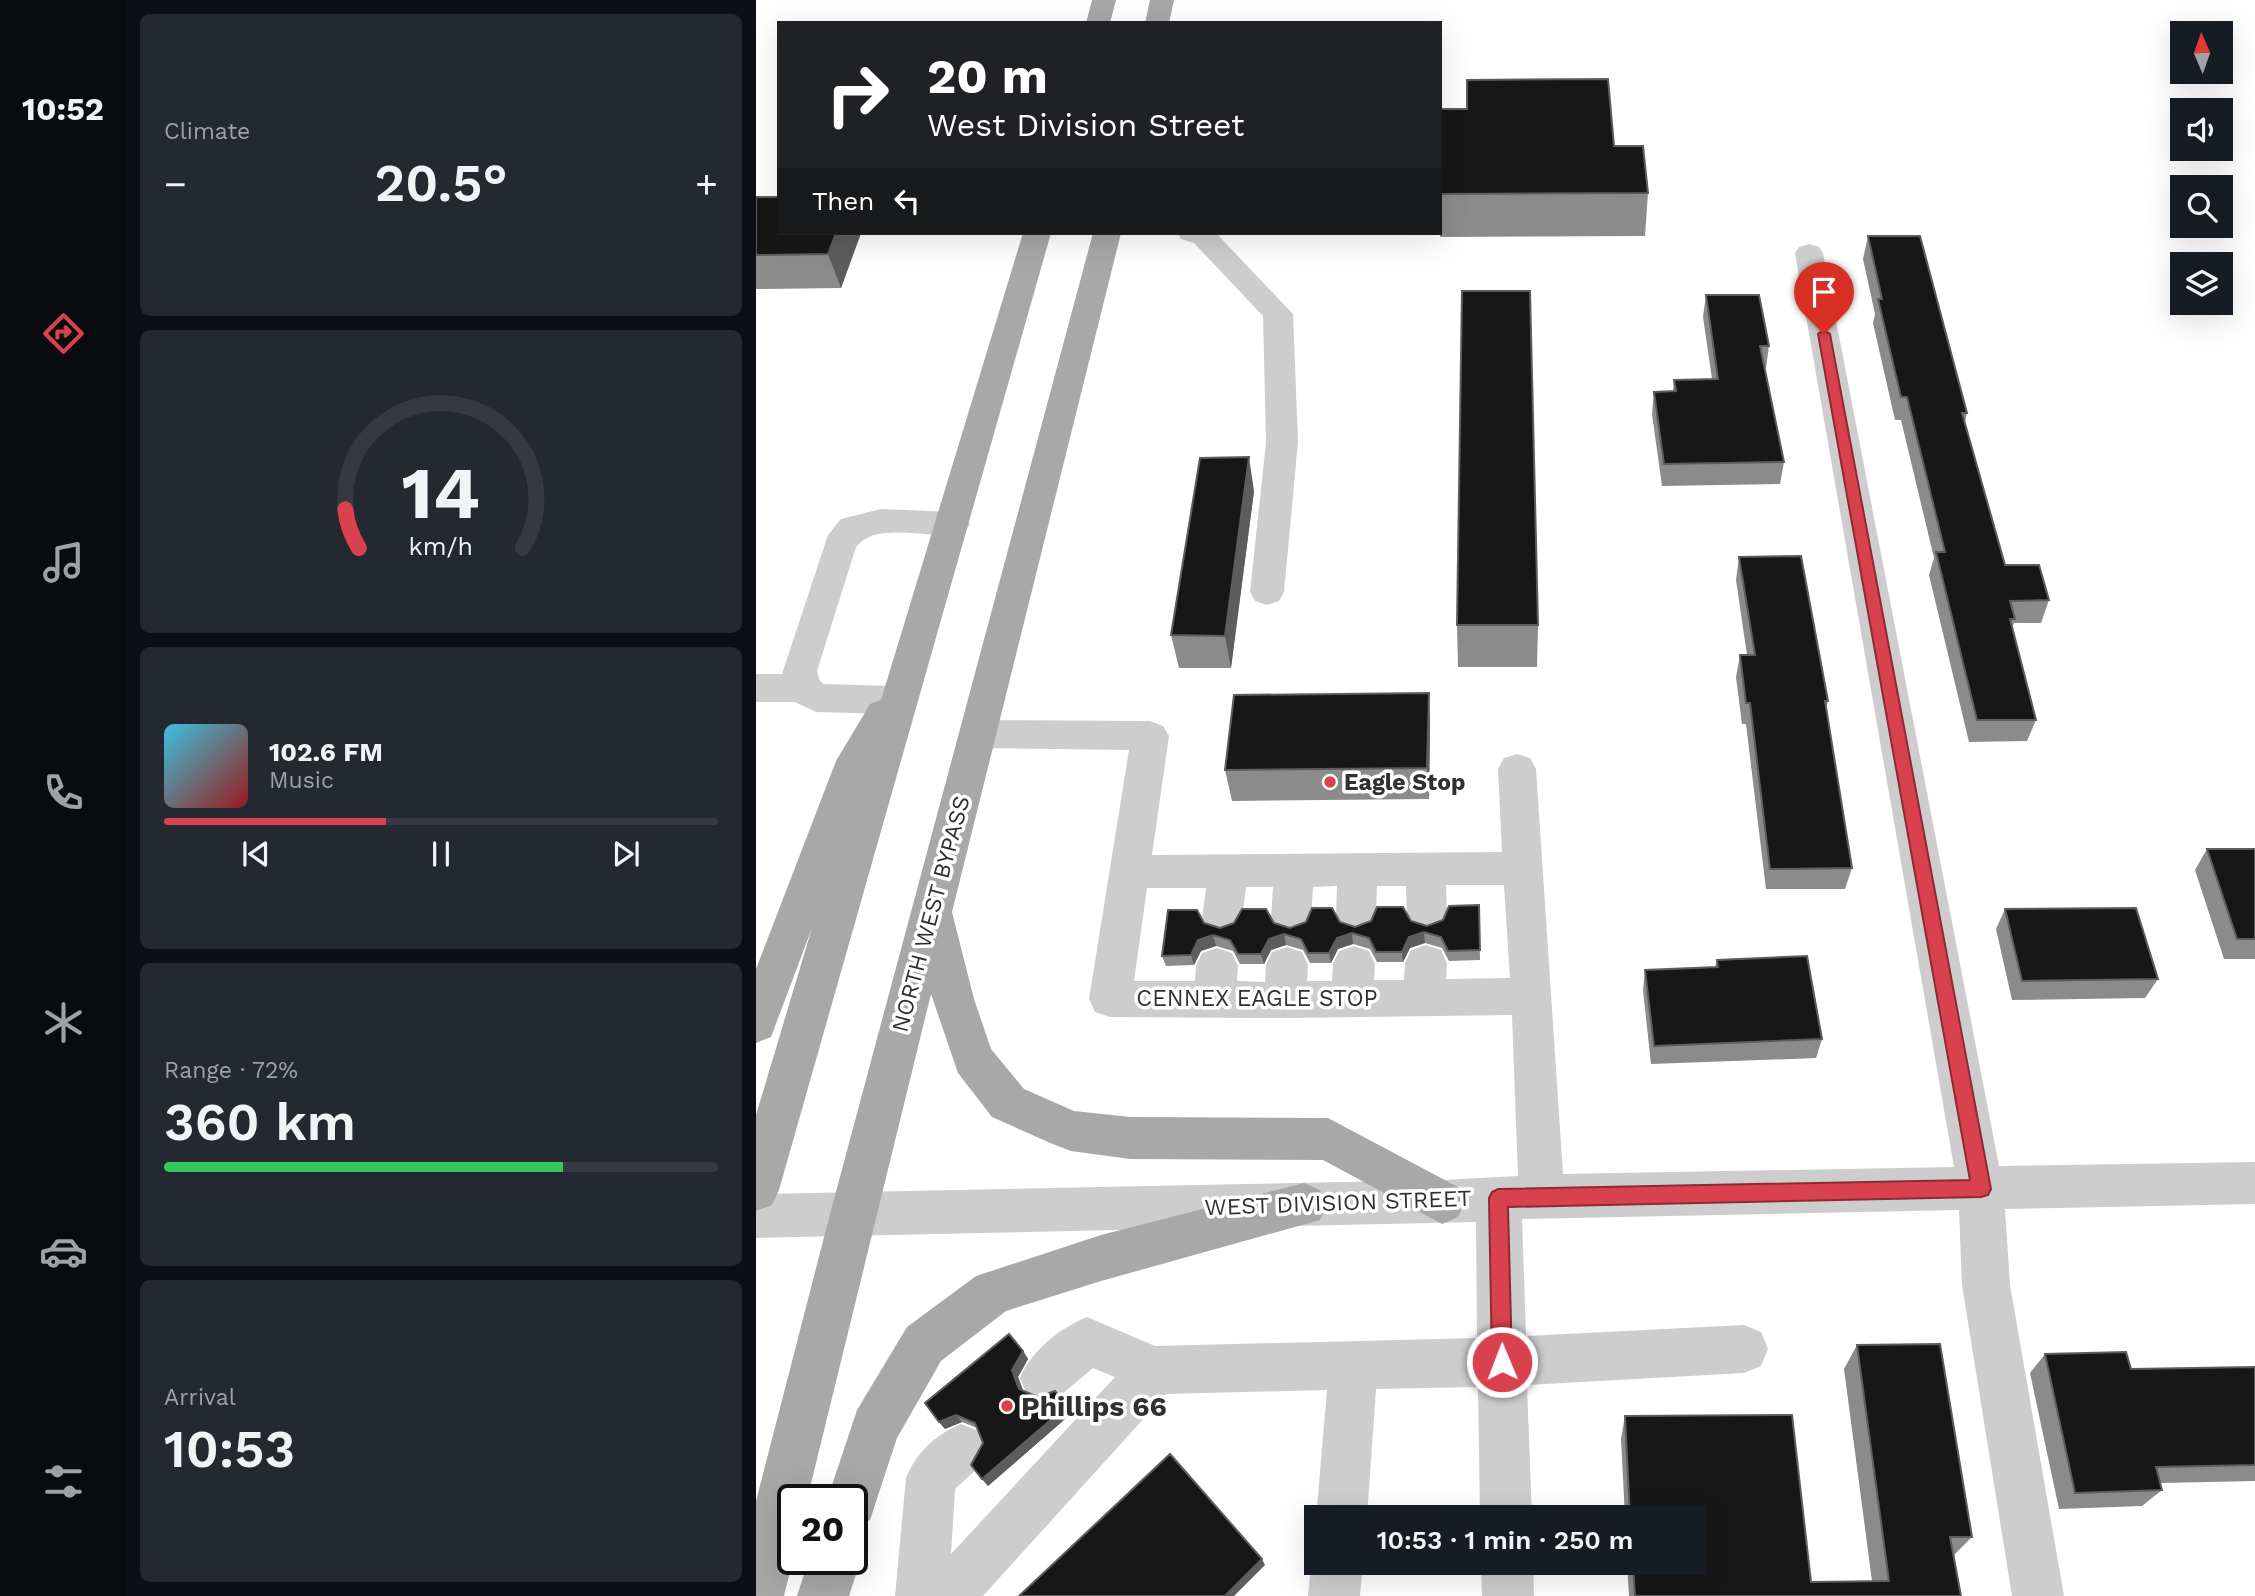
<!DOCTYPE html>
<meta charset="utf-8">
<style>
:root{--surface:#171b24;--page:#242831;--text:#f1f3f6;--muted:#9ea1a6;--line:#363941;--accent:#d9414e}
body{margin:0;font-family:"Work Sans",sans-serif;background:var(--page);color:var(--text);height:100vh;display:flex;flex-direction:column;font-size:26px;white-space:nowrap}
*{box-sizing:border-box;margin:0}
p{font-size:23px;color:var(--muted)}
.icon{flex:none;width:38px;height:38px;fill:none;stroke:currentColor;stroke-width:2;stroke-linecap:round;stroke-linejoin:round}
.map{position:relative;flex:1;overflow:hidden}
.panel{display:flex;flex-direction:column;gap:14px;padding:14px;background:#0d0f14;width:630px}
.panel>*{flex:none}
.hud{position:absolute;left:21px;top:21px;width:665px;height:214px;border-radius:0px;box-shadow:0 7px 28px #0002;background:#202124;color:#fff;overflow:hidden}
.needle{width:46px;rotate:358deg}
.buttons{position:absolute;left:1414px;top:21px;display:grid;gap:14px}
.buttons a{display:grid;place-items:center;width:63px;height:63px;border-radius:0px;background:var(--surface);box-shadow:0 7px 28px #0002;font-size:35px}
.speed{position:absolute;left:21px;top:1484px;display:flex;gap:14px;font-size:35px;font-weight:700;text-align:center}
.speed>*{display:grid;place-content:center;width:91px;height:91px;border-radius:50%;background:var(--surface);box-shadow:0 7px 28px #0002;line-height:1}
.speed .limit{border:4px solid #111;border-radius:10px;background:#fff;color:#111}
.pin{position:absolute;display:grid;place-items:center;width:60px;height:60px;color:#fff;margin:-72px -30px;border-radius:50% 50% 50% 0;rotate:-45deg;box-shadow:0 0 7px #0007}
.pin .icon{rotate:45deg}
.me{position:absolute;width:77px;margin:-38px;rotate:359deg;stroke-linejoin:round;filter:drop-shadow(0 0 5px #0008)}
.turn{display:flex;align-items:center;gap:24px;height:147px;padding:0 35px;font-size:32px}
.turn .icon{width:91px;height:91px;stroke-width:2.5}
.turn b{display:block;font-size:49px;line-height:60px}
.then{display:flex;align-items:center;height:66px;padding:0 35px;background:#0003;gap:14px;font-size:26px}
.big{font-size:52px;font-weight:600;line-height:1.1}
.panel .widget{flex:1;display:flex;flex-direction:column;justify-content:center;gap:10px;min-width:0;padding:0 24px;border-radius:10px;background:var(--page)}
.panel .dial{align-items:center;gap:0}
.dial svg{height:182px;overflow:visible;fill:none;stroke:var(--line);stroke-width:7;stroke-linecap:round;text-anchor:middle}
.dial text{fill:var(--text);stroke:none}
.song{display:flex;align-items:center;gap:21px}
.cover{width:84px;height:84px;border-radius:10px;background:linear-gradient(135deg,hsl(190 70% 55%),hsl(0 70% 35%))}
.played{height:7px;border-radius:4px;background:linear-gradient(90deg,var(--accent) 40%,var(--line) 40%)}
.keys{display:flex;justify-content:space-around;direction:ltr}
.heat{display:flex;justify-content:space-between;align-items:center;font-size:38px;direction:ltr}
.charge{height:10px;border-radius:5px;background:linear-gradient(90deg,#34c759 72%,var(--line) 0)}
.trip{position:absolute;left:548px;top:1505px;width:402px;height:70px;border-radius:0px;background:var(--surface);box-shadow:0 7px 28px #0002;font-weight:600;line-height:70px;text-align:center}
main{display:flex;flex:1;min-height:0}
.dock{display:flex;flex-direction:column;width:126px;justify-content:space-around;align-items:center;background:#090b0e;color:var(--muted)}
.dock .icon{width:49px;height:49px}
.dock .current{color:var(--accent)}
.dock b{font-size:32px;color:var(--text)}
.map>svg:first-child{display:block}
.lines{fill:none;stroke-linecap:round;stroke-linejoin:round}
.minor{fill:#cdcdcd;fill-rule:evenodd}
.major{fill:#a8a8a8;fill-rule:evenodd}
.wall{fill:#8b8b8b}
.shaded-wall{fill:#5d5d5d}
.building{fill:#171717;stroke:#5d5d5d;stroke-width:2}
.route{fill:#d9414e;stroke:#8d2a33;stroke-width:2}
.poi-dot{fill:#d9414e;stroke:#fff;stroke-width:2.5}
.labels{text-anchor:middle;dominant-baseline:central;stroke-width:7;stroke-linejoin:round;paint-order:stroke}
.poi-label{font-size:23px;font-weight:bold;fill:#303030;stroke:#fff;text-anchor:start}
.street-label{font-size:23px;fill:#303030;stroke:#fff}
.near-poi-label{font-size:28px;font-weight:bold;fill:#303030;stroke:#fff;text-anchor:start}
</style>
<main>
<nav class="dock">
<b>10:52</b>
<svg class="icon current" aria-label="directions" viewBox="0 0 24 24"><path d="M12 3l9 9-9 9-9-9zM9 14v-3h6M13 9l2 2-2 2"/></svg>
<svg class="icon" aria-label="music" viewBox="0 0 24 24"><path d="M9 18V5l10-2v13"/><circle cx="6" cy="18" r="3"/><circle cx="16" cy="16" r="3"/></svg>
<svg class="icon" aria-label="phone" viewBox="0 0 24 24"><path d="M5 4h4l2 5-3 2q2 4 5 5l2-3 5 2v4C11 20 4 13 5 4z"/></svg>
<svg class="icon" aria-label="climate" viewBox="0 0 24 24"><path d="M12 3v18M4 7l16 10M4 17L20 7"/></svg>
<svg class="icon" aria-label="car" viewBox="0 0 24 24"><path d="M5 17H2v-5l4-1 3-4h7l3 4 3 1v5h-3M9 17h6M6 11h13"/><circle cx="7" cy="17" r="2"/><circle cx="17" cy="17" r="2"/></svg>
<svg class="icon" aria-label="filters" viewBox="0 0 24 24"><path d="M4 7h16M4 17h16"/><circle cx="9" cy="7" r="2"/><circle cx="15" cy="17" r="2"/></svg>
</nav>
<section class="panel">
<div class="widget"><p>Climate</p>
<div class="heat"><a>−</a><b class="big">20.5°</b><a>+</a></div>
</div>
<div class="widget dial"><svg viewBox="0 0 100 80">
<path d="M14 69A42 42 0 1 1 86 69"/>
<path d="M14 69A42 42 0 0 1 8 52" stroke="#d9414e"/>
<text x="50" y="56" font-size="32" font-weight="700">14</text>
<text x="50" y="72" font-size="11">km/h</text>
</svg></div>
<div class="widget">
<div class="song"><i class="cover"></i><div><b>102.6 FM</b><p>Music</p></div></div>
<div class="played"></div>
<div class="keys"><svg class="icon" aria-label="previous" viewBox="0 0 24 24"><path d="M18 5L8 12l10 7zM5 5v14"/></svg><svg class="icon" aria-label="pause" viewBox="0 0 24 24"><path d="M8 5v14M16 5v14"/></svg><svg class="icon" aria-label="next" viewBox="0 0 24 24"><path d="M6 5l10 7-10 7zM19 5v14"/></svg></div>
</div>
<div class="widget"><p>Range · 72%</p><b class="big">360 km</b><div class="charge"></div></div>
<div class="widget"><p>Arrival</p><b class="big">10:53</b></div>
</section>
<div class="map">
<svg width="1499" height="1596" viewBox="0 0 1499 1596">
<rect width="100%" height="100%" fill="#fff"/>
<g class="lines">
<!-- minor -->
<path class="minor" d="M421,233H460L537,314L542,442L528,592L523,601L511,605L499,601L494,592L510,442L507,316L438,243L425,239Z
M1053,244L1063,247L1067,253L1243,1166L1499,1162V1204L1249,1209L1254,1285L1308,1596H1256L1206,1285L1203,1210L766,1219L770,1336L988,1325L1005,1332L1012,1349L1005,1366L988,1373L771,1385L776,1517H724L722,1387L620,1389L611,1517L560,1519L571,1390L410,1394L227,1596H139L150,1478C160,1453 180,1434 205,1424L223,1431L230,1449L223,1467L199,1489L195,1554L359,1377L337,1368L305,1395L288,1402L271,1395L264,1378C275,1351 304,1328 331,1317L399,1346L721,1338L720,1222L0,1238V1194L686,1180L762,1176L756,1015L529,1018L354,1017L339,1012L333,999L373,750L222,748L209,744L203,734L209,724L222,720L394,721L407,726L413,736L396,855L746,852L742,769L748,758L761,754L774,758L780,769L807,1174L1198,1167L1039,253L1043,247ZM690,885H748L754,978L690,979L691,963L685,950L670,945L655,950L649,963L648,980H618L619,964L613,951L598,946L583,951L577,964L576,981H551L552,965L546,952L531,947L516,952L510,965L509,982L481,981L482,966L476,953L461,948L446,953L440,966L439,981H378L391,888H450L446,919L452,931L466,936L480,931L486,919L490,887H517L515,919L521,931L535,936L549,931L555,919L557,887L581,886L580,918L586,930L600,935L614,930L620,918L621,886H650L651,917L657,929L671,934L685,929L691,917Z
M125,509L197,512L209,516L214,524L209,532C176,542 122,519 100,547L61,671L64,681L68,684L136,686L149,690L154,700L149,710L136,714L60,712L39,702H0V674H26L72,535L85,519Z
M560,1551V1563H607L604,1596H552L555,1563Z
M725,1563H777L778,1596H726Z"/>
<!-- major -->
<path class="major" d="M336,0H360L354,23H330Z
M394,0H418L413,23H389Z
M267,233H295L23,1190L16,1205L0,1211V1115L56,928L15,1037L0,1043V969L80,761L114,704L125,700Z
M337,233H365L196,912L218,999L235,1049L268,1089L318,1111L374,1117L572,1118L702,1187L709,1202L702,1217L686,1224L567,1160L374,1159L315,1151L299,1145L236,1117L202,1073L175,994L51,1500H37V1559L28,1596H0V1501L74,1214Z
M548,1183L564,1190L571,1205L564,1220L345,1281L250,1311L185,1361L141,1438L114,1520L96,1527V1500H71L101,1410L151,1327L220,1276L345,1235Z
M96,1540L105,1559L93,1596H41L53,1559H96Z"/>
</g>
<!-- wall -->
<path class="wall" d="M684,109L858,146L892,193L889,236L684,237Z
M0,197L23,233H105L85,288L0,289Z
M1112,236L1211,413L1209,422L1249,565L1293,600L1285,623H1258L1256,628L1280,720L1271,741L1213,742L1173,575L1178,558L1145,420H1139L1117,323L1119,314L1107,259Z
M950,295L1013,346L1010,368H1009L1028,462L1024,484L906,486L896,414L898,392L917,391L918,380L956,379L947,317Z
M498,491L475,668H423L415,635Z
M983,557L1072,701L1070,708L1096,868L1089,889H1010L990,724H986L980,677L984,655H991L980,580Z
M701,625H782L781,667H702Z
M673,693L674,725L673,799L476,801L469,770Z
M1451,849H1499V959H1468L1439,870Z
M723,905L724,960L693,961L686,948L669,943L654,948L647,962H621L614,949L597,944L582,949L575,963H554L547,950L530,945L515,950L508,964H484L477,951L460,946L445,951L438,965L410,966L406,956L448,923L464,928L518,923L534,928L584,922L599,927L655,921L671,926Z
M1249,909L1402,979L1389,998L1256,1000L1240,929Z
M961,960L1066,1039L1060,1058L895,1064L887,990L889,970L959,967Z
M1101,1345L1216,1537L1198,1555L1205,1596H873L871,1563H938V1517H869L865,1439L869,1416L1055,1582L1116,1581L1088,1369Z
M267,1351L272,1359L262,1377L267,1390L316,1413L232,1486L226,1479L227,1443L221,1428L206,1422L189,1429L183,1422Z
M1289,1354L1375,1369L1499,1367V1481L1404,1483L1406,1490L1386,1506L1303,1509L1274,1373Z"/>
<!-- shaded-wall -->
<path class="shaded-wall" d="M80,233H105L85,288L72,254Z
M493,457L498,491L475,668L469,636Z
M673,693L674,725L673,799L671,768Z
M668,932L669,943L654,948L647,962L646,952L653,937Z
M596,933L597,944L582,949L575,963L573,953L581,938Z
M528,934L530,945L515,950L508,964L505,954L513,939Z
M457,935L460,946L445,951L438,965L435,955L442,940Z
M267,1351L272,1359L262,1377L269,1396L263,1389L256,1370Z
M311,1406L316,1413L232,1486L226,1479Z
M200,1415L206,1422L189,1429L183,1422Z
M506,1559L509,1565L478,1596H469Z"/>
<!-- building -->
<path class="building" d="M852,79L858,146H887L892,193L684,194V109H711V80Z
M0,197H23V233H80L72,254L0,255Z
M1112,236H1164L1211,413H1206L1249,565H1283L1293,600L1254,601L1259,619H1254L1280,720H1221L1180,552H1189L1151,397H1145L1122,299H1126Z
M706,291H774L782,625H701Z
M950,295H1003L1013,346H1004L1028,462L908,464L898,392L920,391L918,380L962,379Z
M493,457L469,636L415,635L444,458Z
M1045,556L1072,701H1069L1096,868L1014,869L994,703H990L984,655H999L983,557Z
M673,693L671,768L469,770L478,695Z
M1451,849H1499V939H1481Z
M723,905L724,950L692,951L685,937L668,932L653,937L646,952H620L613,938L596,933L581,938L573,953H552L545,939L528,934L513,939L505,954H482L474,940L457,935L442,940L435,955L406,956L412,910H441L448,923L464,928L478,923L486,909H510L518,923L534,928L550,922L556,908H576L584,922L599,927L615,921L621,907H647L655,921L671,926L687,920L693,906Z
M1380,908L1402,979L1266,981L1249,909Z
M1051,956L1066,1039L898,1046L889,970L962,967L961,960Z
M253,1334L267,1351L256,1370L263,1389L282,1397L299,1391L311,1406L226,1479L215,1465L227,1443L219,1423L200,1415L183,1422L169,1403Z
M1184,1344L1216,1537H1194L1205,1596H879L877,1563H938V1517H874L869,1416L1036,1415L1055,1582L1133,1581L1101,1345Z
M1370,1352L1375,1369L1499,1367V1465L1400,1467L1406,1490L1319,1493L1289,1354Z
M414,1454L506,1559L469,1596H263Z"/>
<!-- route -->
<path class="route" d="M1068,330L1074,334L1235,1189L1232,1195L1225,1197L752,1207L756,1362L753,1369L746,1372L739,1369L736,1362L733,1198L736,1192L742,1189L1214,1180L1062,334Z"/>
<!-- markers -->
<g class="poi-dot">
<circle cx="574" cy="782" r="7"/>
<circle cx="251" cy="1406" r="7"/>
</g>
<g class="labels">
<!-- poi labels -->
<g class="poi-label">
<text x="588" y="782">Eagle Stop</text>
</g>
<!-- street labels -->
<g class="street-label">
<text transform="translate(175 914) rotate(-75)">NORTH WEST BYPASS</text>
<text x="501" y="998">CENNEX EAGLE STOP</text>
<text transform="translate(582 1203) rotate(-2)">WEST DIVISION STREET</text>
</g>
<!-- near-poi labels -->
<g class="near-poi-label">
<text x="265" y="1406">Phillips 66</text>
</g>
</g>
</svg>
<div class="buttons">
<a><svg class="needle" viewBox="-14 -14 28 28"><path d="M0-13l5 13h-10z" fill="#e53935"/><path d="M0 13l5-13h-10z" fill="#9ea1a6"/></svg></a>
<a><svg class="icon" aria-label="sound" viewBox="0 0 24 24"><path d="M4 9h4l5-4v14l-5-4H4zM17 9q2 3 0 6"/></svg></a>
<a><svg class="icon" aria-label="search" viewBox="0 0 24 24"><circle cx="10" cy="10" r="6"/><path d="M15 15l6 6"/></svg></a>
<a><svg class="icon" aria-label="layers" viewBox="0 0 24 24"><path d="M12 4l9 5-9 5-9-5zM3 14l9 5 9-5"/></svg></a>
</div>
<div class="speed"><div class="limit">20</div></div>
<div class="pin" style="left:1068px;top:334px;background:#d93025"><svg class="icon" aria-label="arrive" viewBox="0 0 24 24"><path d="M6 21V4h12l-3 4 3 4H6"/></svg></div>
<svg class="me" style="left:746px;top:1362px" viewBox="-20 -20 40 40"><circle r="17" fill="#d9414e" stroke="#fff" stroke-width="3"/><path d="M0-11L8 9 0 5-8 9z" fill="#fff"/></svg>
<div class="trip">10:53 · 1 min · 250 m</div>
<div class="hud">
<div class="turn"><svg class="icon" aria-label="right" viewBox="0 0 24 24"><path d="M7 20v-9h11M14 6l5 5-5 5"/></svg><div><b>20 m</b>West Division Street</div></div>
<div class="then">Then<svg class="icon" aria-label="left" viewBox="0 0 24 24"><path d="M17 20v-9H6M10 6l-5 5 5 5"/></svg></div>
</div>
</div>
</main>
